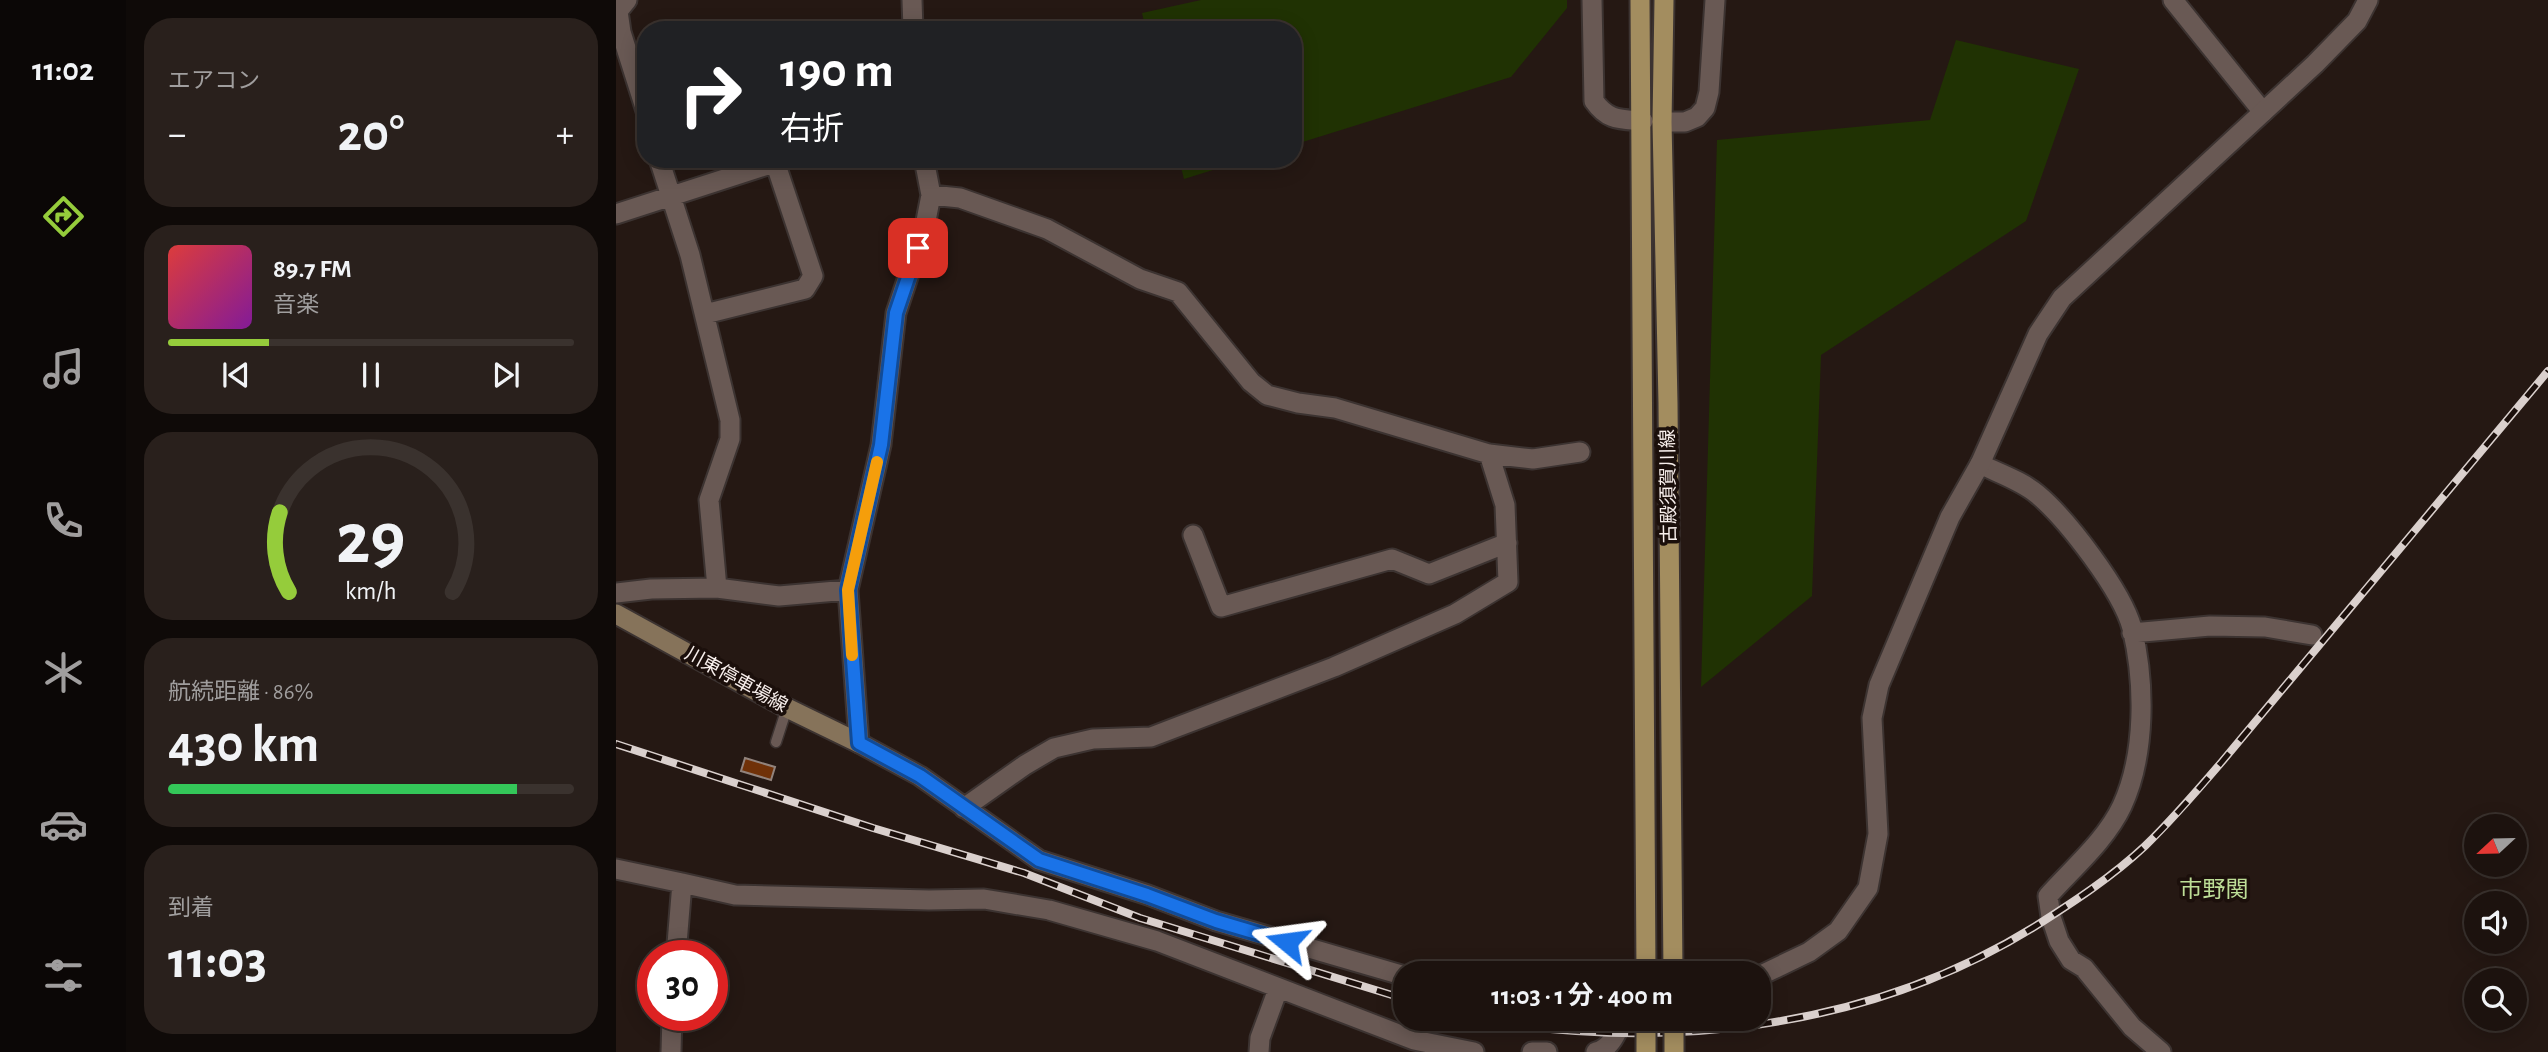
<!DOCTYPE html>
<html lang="ja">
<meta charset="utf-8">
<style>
:root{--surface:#1c120e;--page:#29201c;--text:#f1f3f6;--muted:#a09e9e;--line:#3a322e;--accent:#95cc3b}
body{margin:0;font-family:"Alegreya Sans","Noto Sans JP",sans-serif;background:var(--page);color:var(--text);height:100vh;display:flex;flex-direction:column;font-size:26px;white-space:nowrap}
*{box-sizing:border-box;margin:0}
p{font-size:23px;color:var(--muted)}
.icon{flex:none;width:38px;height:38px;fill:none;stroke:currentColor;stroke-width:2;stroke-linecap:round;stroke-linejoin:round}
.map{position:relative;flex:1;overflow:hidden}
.details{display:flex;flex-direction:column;gap:18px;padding:18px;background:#0f0a08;width:490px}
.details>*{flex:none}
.hud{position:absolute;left:21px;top:21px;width:665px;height:147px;border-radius:28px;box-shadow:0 4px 18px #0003,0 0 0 2px var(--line);background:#202124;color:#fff;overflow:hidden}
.needle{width:46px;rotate:248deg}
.controls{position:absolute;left:1848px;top:814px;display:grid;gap:14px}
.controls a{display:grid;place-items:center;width:63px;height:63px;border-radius:50%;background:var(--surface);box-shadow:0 4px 18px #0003,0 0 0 2px var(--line);font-size:35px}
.speed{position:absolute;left:21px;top:940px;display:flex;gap:14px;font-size:35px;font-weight:700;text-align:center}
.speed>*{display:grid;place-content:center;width:91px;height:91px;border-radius:50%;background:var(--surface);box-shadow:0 4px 18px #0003,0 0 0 2px var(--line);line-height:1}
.speed .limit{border:10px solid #d22;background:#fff;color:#111}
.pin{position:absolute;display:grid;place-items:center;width:60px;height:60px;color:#fff;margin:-30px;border-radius:14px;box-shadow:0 4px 10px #0006}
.me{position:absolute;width:77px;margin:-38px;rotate:286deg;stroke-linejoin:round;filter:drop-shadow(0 0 5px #0008)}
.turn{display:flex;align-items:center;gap:24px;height:147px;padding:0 28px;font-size:32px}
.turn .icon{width:91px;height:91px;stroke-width:2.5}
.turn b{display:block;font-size:49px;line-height:60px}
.big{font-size:52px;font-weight:700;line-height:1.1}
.details .card{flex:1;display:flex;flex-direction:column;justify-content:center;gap:10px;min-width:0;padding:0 24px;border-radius:28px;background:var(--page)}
.details .dial{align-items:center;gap:0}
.dial svg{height:182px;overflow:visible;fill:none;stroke:var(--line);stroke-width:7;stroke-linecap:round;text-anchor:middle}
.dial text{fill:var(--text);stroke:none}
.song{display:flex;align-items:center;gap:21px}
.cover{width:84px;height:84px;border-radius:10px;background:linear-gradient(135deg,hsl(0 70% 55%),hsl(290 70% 35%))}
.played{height:7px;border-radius:4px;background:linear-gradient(90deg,var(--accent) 25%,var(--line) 25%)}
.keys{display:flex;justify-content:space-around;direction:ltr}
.heat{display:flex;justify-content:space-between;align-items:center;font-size:38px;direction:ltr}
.charge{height:10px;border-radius:5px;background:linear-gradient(90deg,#34c759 86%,var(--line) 0)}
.trip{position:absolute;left:777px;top:961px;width:378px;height:70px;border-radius:28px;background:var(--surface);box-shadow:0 4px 18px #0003,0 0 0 2px var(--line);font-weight:700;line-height:70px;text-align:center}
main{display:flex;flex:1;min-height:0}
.tabs{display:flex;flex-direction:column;width:126px;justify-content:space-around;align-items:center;background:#0b0706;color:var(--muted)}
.tabs .icon{width:49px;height:49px}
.tabs .current{color:var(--accent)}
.tabs b{font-size:32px;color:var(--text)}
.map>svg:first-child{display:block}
.green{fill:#203203}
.building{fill:#703108;stroke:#92837c;stroke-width:2}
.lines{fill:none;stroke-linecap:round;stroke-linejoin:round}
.service-casing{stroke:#3c3331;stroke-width:13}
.minor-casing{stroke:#3c3331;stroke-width:23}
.tertiary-casing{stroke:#3c3331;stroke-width:23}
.secondary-casing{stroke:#3c3331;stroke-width:23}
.primary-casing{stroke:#3c3331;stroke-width:23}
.service{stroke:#695954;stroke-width:10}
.minor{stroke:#695954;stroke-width:19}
.tertiary{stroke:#695954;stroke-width:19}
.secondary{stroke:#86735a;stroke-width:19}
.primary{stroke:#a38d5f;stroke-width:19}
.rail-casing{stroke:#dad0cd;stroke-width:8}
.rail{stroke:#1b0f0b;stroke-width:5;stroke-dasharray:16;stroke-linecap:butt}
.primary-bridge-casing{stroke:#3c3331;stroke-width:23;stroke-linecap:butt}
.primary-bridge{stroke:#a38d5f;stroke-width:19}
.route-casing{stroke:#114b97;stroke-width:18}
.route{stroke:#1a73e8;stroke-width:12}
.slow{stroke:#f59e0b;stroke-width:12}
.labels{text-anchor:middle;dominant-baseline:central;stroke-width:7;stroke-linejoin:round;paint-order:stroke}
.street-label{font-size:19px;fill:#f8efec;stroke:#1b0f0b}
.quarter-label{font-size:23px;fill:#bdde97;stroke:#1b0f0b}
</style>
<main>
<nav class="tabs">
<b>11:02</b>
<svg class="icon current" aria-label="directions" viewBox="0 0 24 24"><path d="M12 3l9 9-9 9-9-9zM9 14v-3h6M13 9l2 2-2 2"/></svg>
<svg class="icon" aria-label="music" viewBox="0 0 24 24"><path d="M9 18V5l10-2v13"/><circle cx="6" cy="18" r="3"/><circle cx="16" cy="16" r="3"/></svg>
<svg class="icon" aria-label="phone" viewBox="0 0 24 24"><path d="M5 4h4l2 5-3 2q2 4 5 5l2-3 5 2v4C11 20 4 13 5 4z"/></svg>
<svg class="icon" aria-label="climate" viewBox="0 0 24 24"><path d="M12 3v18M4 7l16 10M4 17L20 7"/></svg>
<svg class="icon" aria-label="car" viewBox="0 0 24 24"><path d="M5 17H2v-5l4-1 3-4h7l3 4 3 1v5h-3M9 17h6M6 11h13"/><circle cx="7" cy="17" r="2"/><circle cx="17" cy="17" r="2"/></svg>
<svg class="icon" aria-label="filters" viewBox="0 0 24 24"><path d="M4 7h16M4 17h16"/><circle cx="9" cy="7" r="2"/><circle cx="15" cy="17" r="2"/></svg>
</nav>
<section class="details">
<div class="card"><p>エアコン</p>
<div class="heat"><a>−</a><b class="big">20°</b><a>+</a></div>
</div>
<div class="card">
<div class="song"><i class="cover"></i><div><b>89.7 FM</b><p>音楽</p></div></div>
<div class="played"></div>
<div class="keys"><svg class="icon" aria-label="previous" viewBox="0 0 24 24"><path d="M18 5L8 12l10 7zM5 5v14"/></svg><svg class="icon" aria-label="pause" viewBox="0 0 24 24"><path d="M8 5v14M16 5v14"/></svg><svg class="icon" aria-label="next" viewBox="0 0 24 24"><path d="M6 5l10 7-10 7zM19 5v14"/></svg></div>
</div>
<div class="card dial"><svg viewBox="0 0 100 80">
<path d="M14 69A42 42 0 1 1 86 69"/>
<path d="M14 69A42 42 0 0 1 10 34" stroke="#95cc3b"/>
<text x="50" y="56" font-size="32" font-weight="700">29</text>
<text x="50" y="72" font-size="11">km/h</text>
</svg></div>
<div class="card"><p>航続距離 · 86%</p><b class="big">430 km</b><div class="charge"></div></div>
<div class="card"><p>到着</p><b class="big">11:03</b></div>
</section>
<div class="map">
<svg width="1932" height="1052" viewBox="0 0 1932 1052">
<rect width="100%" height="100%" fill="#251813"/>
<!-- green -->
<path class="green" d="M585,0H951V8L895,77L677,145V30H530L526,13Z
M1340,40L1463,69L1410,221L1205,355L1196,596L1085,687L1101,140L1314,120Z
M563,159H632L568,179Z"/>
<!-- building -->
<path class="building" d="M129,758L159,767L155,780L125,771Z"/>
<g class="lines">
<!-- service casing -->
<g class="service-casing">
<path id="service" d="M160,742L171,708"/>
</g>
<!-- minor casing -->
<g class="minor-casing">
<path id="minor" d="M11,0L2,11L5,32L30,111
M296,0L297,30
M976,0L978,101C992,121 1004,119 1027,121
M1557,0L1647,112
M1046,122H1069L1081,117L1089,108L1093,92L1099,0
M43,159L74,255L114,420V439L93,500L101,588L163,596L232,590
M308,159L315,195L309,226L280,313L265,445L232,590L243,743L304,776L423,860L532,895L600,921L789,976
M315,195L344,198L431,229L524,279L562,292L635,382L651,395L682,403L719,408L873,454L917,459L964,452
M0,214L170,159
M89,314L189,289L197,276L159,162
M1364,464C1382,473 1406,481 1421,494C1451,519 1506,591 1516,628C1529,682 1530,754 1506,806C1490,840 1457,868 1432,896L1435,917L1443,941L1455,960L1468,968L1516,1027L1545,1052
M577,535L605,607L776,559L813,574L891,543
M0,593L35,589L101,588
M1516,633L1594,626L1649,627L1696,635
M348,808L409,765L438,748L477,739L535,737L718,667L839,614L892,582L889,505L873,454
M0,869L66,883L60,956
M66,883L119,895L313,900L368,899L433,910L541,941L798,1040L858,1052
M958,1018L975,1022L1018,1018
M55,1052L56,1015
M643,1052L644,1038L662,989
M916,1052H931
M980,1052C995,1048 1000,1034 1006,1021"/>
</g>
<!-- tertiary casing -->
<g class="tertiary-casing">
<path id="tertiary" d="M1143,976L1193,952L1222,931L1252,888L1262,834L1256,718L1263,685L1334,517L1364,464L1422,334L1446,298L1699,64L1741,21L1752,0"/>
</g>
<!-- secondary casing -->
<g class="secondary-casing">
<path id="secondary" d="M0,614L171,708L243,743"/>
</g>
<!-- primary casing -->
<g class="primary-casing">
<path id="primary" d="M1024,0L1030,973
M1048,0L1046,122L1052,403L1057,973"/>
</g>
<!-- service -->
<use href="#service" class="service"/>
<!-- minor -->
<use href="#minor" class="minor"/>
<!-- tertiary -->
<use href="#tertiary" class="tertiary"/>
<!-- secondary -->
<use href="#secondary" class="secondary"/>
<!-- primary -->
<use href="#primary" class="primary"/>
<!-- rail casing -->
<g class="rail-casing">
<path id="rail" d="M0,744L257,828L408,873L524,918L789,999
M853,1018C1045,1052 1250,1031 1418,927C1456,903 1496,877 1529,846C1556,820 1580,792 1604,764L1932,371"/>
</g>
<!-- rail -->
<use href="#rail" class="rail"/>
<!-- primary-bridge casing -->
<g class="primary-bridge-casing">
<path id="primary-bridge" d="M1030,1018V1052
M1058,1018V1052"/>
</g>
<!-- primary-bridge -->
<use href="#primary-bridge" class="primary-bridge"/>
</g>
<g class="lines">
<!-- route casing -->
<g class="route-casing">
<path id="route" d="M302,248L280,313L265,445L232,590L243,743L304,776L423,860L531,895L600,921L671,942"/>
</g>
<!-- route -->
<use href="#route" class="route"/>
<!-- slow -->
<path class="slow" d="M236,655L232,590L261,462"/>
</g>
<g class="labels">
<!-- street labels -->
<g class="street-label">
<text transform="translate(1053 486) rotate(-91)">古殿須賀川線</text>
<text transform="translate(120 680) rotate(29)">川東停車場線</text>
</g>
<!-- quarter labels -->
<g class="quarter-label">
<text x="1598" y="890">市野関</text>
</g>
</g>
</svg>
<div class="controls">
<a><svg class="needle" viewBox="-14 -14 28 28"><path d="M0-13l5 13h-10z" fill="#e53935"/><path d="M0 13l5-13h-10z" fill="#a09e9e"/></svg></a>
<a><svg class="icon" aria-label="sound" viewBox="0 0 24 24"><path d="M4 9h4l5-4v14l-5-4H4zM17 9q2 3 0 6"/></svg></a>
<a><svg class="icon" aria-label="search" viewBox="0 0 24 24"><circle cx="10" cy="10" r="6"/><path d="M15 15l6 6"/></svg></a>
</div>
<div class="speed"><div class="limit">30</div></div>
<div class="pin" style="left:302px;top:248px;background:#d93025"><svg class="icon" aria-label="arrive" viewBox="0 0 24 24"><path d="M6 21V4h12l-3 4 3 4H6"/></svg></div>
<svg class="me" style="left:671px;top:942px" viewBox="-20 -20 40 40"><path d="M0-17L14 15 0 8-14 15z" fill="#1a73e8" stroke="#fff" stroke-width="4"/></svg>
<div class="trip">11:03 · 1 分 · 400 m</div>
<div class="hud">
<div class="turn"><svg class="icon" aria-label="right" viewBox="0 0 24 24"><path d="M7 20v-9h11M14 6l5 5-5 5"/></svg><div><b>190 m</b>右折</div></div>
</div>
</div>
</main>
